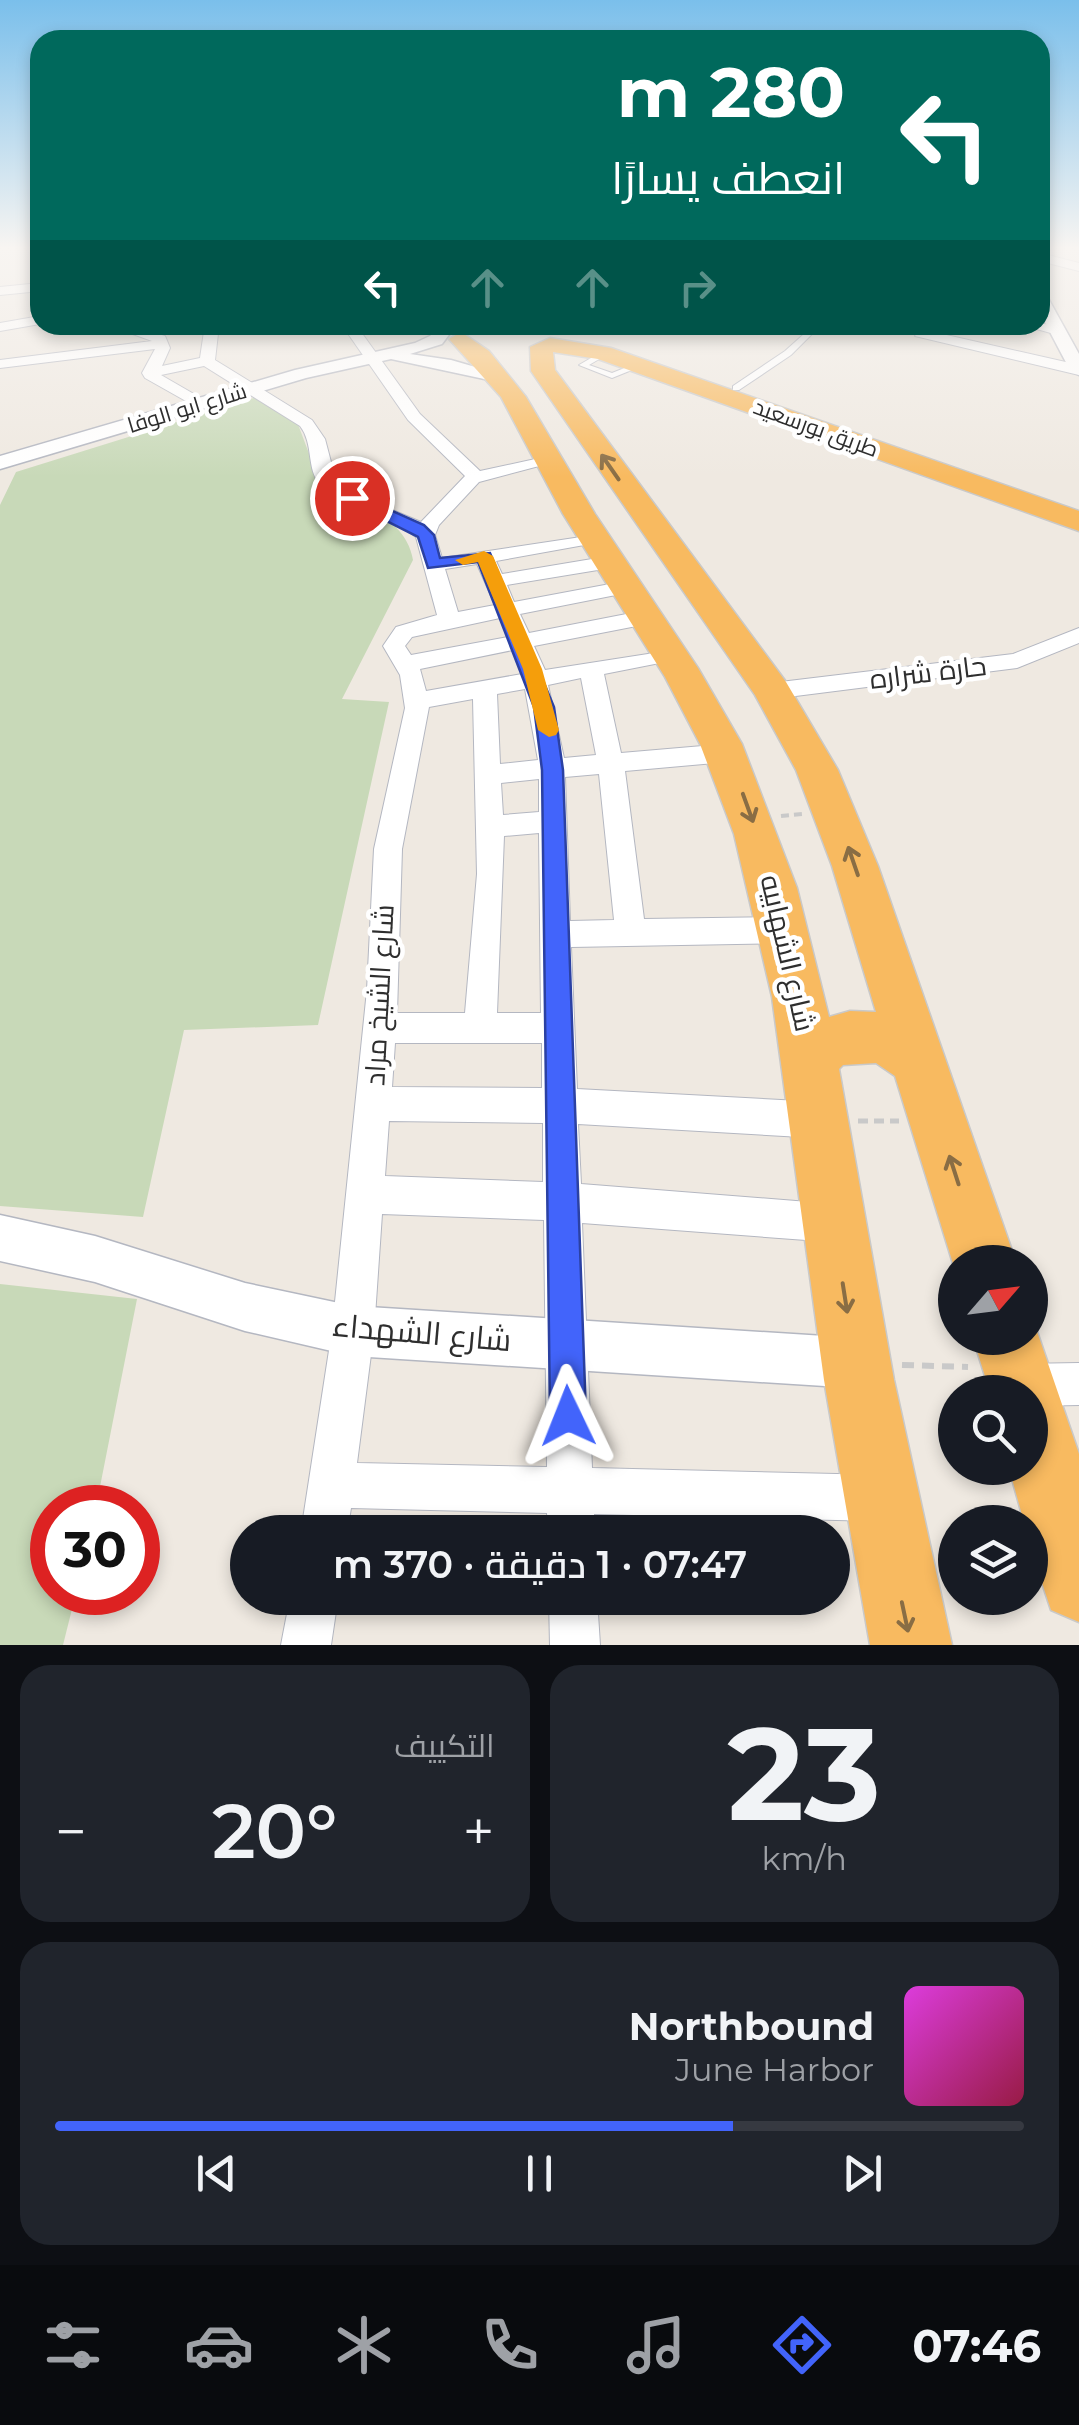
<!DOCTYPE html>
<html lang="ar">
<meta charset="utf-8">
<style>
:root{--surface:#171b24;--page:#20242c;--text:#f1f3f6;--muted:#9ea1a6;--line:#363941;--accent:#4264fb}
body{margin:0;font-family:Montserrat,Cairo,sans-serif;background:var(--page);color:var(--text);direction:rtl;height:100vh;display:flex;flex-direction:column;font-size:38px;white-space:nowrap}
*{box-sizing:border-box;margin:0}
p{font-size:32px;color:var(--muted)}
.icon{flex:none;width:55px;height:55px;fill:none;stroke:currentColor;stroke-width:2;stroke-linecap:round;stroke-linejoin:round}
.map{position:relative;height:1645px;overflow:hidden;direction:ltr}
.details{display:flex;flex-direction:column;gap:20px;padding:20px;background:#0d0f14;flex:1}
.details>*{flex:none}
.guide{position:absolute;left:30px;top:30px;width:1020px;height:305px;border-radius:30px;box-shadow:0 5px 15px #0003;direction:rtl;background:#00695c;color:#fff;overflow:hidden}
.needle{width:65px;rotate:62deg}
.fabs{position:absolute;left:938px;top:1245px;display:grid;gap:20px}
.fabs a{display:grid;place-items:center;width:110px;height:110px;border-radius:50%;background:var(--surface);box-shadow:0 5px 15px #0003;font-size:50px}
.speed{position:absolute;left:30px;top:1485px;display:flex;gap:20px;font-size:50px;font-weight:700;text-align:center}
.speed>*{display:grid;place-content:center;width:130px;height:130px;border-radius:50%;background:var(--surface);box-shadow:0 5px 15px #0003;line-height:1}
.speed .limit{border:15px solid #d22;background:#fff;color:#111}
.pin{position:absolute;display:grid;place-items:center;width:85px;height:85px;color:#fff;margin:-42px;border:5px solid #fff;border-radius:50%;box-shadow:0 2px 10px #0007}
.me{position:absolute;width:110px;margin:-55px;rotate:358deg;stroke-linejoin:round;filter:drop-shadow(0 0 8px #0008)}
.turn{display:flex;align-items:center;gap:35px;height:210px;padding:0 40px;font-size:45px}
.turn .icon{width:130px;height:130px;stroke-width:2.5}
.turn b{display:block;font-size:70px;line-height:85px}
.lanes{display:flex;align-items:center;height:95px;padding:0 40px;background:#0003;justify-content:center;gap:50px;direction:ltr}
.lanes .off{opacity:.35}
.big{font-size:75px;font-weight:600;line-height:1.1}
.details .card{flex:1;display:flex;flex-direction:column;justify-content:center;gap:15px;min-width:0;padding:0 35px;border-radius:30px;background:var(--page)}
.details .dial{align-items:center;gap:0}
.dial b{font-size:130px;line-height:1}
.song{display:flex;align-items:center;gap:30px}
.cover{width:120px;height:120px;border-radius:15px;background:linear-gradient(135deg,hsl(300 70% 55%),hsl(340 70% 35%))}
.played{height:10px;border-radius:5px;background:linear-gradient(90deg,var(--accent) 70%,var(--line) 70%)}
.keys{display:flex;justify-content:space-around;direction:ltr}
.heat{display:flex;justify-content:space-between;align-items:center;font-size:55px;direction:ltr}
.details .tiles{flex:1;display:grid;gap:20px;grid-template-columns:1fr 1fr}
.card:last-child{grid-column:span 2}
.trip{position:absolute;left:230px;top:1515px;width:620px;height:100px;border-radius:50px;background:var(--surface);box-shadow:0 5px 15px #0003;font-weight:600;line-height:100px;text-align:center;direction:rtl}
.tabs{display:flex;height:160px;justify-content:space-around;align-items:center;background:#090b0e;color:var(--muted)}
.tabs .icon{width:70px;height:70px}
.tabs .selected{color:var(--accent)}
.tabs b{font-size:45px;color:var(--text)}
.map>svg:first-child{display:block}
.cemetery{fill:#c8d9b8}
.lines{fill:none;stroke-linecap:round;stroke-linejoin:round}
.service-casing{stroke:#b4b7c1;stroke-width:2}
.minor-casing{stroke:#b4b7c1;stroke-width:2}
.tertiary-casing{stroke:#b4b7c1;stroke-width:3}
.trunk-casing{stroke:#c9c9c9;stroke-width:3}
.path-far2{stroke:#c9c9c9;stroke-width:4;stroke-dasharray:8 5;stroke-linecap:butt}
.path-far1{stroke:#c9c9c9;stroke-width:5;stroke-dasharray:10 6;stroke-linecap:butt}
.path{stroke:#c9c9c9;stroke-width:6;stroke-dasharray:12 8;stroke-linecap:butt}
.service{fill:#fff;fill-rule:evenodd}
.minor{fill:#fff;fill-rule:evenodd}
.tertiary{fill:#fff;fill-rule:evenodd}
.trunk{fill:#f8ba60;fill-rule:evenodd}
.oneway{stroke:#896d44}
.route{fill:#4264fb;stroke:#2b41a3;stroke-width:2.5}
.slow{fill:#f59e0b}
.labels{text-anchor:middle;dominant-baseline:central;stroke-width:9;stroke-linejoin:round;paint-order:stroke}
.far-street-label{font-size:22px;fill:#2e2e2e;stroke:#fff}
.street-label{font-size:28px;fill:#2e2e2e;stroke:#fff}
.near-street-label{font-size:32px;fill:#2e2e2e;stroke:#fff}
</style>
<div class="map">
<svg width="1079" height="1645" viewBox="0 0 1079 1645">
<rect width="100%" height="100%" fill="#efe9e1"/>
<!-- cemetery -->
<path class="cemetery" d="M260,396L296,419L325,496C361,504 406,518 413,560L342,699L389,702L318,1025L184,1030L143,1217L0,1206V505L16,472Z
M0,1284L137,1299L96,1507L52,1508V1592L76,1593L63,1645H0Z"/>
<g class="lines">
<!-- service casing -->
<g class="service-casing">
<path id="service" d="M814,325L820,326L791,355L739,390H733V386L785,351Z
M603,351L607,353L606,355L589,365L612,373L637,363L644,365L612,378L579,365Z"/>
</g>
<!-- minor casing -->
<g class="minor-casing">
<path id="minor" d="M32,247H40V261L34,257Z
M1040,253L1079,263V271L1040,261Z
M40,283V291L0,295V287Z
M40,316V324L0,331V323Z
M1040,323L1063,328L1065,331L1058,335L1022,325Z
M108,325H129L165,336L170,348L162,366L200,358L205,325H219L215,360L312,420L325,439L336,481L359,496L421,522L465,476L408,420L342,325H356L420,414L480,471L549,456L558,461L479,482L439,525L435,535L442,558L601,534V542L496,561L502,574L610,556L620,562L610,568L507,585L514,602L626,581L637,587L626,593L520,614L529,633L647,610L658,617L647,624L534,646L545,670L680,649V659L604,674L621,753L726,744L739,753L726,762L625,771L644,919L786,917L797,921L801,930L797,939L786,943L571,947L577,1089L819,1102L832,1107L837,1120L832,1133L819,1138L578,1124L581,1184L833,1204L847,1209L852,1223L847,1237L833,1242L582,1223L592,1468L879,1475L895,1482L902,1498L895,1514L879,1521L594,1514V1532H548L547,1513L351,1508L347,1532H301L332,1331L367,990L374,849L405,708L400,675L383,646L396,627L437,615L416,537C387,515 344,513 320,485C306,468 314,444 300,426L204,366L161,375L206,401V407L200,409L145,378L142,373L155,349L0,368V360L152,341ZM477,564L495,605L458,612L445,569ZM500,618L508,637L411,655L405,646L412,637ZM513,650L522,674L426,691L420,669ZM581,678L596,755L564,758L548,685ZM525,689L538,760L500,764L497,694ZM473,699L477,874L465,1013H397L402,849L429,707ZM599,774L614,920L570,921L565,777ZM539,779V812L503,815L501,783ZM539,833L541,1013H497L504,836ZM395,1043H542V1088L392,1087ZM389,1121L543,1123V1182L385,1176ZM382,1214L544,1220L547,1467L357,1463L374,1331Z
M920,329L1079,365V375L915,336Z
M1079,628V643L1017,668L772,699L760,691L772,683L1013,654Z
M1079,1363V1405L1030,1406V1392H1004L1001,1385L1007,1370L1022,1364Z
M290,1598H338L331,1645H281Z
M549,1598H597L600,1645H550Z"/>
</g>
<!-- tertiary casing -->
<g class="tertiary-casing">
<path id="tertiary" d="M1040,247H1051L1040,253Z
M1040,293L1048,298L1079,354V375L1070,370L1040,313Z
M440,325L454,328L442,344L410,354L451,360L503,375V383L391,359L306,378L0,469V456L295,370L415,343L430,336Z
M0,1215L95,1236L245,1283L353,1306L856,1338L874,1345L881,1363L874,1381L856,1388L353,1356L245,1331L95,1282L0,1261Z"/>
</g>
<!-- trunk casing -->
<g class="trunk-casing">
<path id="trunk" d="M461,332L489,351L526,397L595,514L698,668L742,744L797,888L829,1017L850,1011L876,1012L832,866L796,770L755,695L531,371L530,347L550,338L611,348L1079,511V531L598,359L553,352L555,370L786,682L838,770L878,866L1016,1262H955V1270L895,1076L876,1063L843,1065L839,1069L894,1380L952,1645H870L824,1380L772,997L734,834L700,744L665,677L563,514L501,397L449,339Z
M1031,1314L1079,1454V1622L1051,1610L1030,1546V1522H1024L1009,1468H1030V1392H990L973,1338H1030Z"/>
</g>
<!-- path-far2 -->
<path class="path-far2" d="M781,816L802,814"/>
<!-- path-far1 -->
<path class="path-far1" d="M858,1121H899"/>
<!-- path -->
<path class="path" d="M902,1365L968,1367"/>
<!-- service -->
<use href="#service" class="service"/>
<!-- minor -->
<use href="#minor" class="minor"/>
<!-- tertiary -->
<use href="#tertiary" class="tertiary"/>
<!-- trunk -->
<use href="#trunk" class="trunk"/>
</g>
<!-- one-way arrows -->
<defs><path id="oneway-shaft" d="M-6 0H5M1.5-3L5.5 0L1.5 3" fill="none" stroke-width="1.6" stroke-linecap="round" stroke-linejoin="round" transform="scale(2.5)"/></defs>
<g class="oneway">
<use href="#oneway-shaft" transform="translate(610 467) rotate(-125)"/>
<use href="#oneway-shaft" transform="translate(748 808) rotate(70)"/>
<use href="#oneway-shaft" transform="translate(853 861) rotate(-109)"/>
<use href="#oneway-shaft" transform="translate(954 1170) rotate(-108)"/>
<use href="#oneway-shaft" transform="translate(845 1298) rotate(81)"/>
<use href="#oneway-shaft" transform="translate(905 1617) rotate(78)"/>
</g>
<!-- sky -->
<linearGradient id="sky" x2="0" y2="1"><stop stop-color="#7abfeb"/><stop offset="0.52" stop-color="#f8f5f2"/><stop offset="1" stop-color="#f8f5f2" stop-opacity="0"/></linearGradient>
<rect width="1079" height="477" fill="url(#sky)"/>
<!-- route -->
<path class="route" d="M352,493L424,525L434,535L440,558L490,553L554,707L563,770L586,1416L581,1429L568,1434L555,1429L550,1416L542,770L534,707L478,562L428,568L418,537L347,501L345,498Z"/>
<!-- slow -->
<path class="slow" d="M484,551L493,556L542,669L559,730L556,735L549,737L538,730L523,669L478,562L463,565L455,560Z"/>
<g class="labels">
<!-- far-street labels -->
<g class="far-street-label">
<text transform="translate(187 408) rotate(-17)">شارع ابو الوفا</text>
<text transform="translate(816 428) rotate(20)">طريق بورسعيد</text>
</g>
<!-- street labels -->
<g class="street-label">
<text transform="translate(928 672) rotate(-7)">حارة شراره</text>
<text transform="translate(788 953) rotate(77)">شارع الشهابيه</text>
<text transform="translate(379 995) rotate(-87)">شارع الشيخ مراد</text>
</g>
<!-- near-street labels -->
<g class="near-street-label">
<text transform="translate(422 1332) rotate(5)">شارع الشهداء</text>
</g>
</g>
</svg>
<div class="fabs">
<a><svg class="needle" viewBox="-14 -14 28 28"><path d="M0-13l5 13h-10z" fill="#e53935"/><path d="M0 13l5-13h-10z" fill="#9ea1a6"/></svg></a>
<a><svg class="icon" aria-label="search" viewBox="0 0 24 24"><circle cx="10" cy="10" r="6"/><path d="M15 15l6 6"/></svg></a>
<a><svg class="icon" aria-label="layers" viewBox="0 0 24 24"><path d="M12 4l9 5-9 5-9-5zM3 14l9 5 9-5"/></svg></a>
</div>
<div class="speed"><div class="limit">30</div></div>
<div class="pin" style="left:352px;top:498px;background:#d93025"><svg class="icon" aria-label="arrive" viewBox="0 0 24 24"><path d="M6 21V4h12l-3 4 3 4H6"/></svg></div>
<svg class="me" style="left:568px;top:1416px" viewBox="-20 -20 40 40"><path d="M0-17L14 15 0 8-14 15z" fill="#4264fb" stroke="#fff" stroke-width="4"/></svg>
<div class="trip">07:47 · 1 دقيقة · 370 m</div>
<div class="guide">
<div class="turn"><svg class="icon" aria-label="left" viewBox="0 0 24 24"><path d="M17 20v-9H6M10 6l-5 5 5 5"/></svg><div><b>280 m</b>انعطف يسارًا</div></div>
<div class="lanes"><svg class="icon" aria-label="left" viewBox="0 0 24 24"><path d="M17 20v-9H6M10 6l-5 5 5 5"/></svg><svg class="icon off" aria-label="ahead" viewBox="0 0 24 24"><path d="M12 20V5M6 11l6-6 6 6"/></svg><svg class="icon off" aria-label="ahead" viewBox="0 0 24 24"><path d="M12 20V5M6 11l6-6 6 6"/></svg><svg class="icon off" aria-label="right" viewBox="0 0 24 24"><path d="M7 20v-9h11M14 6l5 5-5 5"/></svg></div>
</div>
</div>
<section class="details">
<div class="tiles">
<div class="card dial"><b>23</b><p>km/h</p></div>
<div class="card"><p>التكييف</p>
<div class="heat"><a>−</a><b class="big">20°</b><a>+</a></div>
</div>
<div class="card">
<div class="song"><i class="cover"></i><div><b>Northbound</b><p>June Harbor</p></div></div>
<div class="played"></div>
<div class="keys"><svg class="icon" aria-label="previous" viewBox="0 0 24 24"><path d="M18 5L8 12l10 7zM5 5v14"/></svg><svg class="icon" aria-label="pause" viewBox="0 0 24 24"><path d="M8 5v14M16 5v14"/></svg><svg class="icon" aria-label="next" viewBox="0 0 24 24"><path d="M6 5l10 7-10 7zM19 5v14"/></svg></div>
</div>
</div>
</section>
<nav class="tabs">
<b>07:46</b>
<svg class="icon selected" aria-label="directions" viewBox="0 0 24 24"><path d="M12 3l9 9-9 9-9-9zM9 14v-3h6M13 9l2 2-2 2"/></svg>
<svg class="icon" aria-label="music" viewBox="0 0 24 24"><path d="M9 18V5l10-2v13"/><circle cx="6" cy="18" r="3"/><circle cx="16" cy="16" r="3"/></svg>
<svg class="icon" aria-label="phone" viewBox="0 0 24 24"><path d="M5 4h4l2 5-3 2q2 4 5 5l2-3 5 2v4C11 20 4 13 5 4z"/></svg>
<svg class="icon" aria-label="climate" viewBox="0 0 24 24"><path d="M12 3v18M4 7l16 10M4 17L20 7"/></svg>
<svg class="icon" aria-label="car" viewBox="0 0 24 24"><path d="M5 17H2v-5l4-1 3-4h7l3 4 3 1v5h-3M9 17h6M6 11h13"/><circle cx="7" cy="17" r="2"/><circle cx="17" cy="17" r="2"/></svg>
<svg class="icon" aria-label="filters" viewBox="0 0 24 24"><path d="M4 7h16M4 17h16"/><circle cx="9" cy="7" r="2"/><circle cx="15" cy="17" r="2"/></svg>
</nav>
